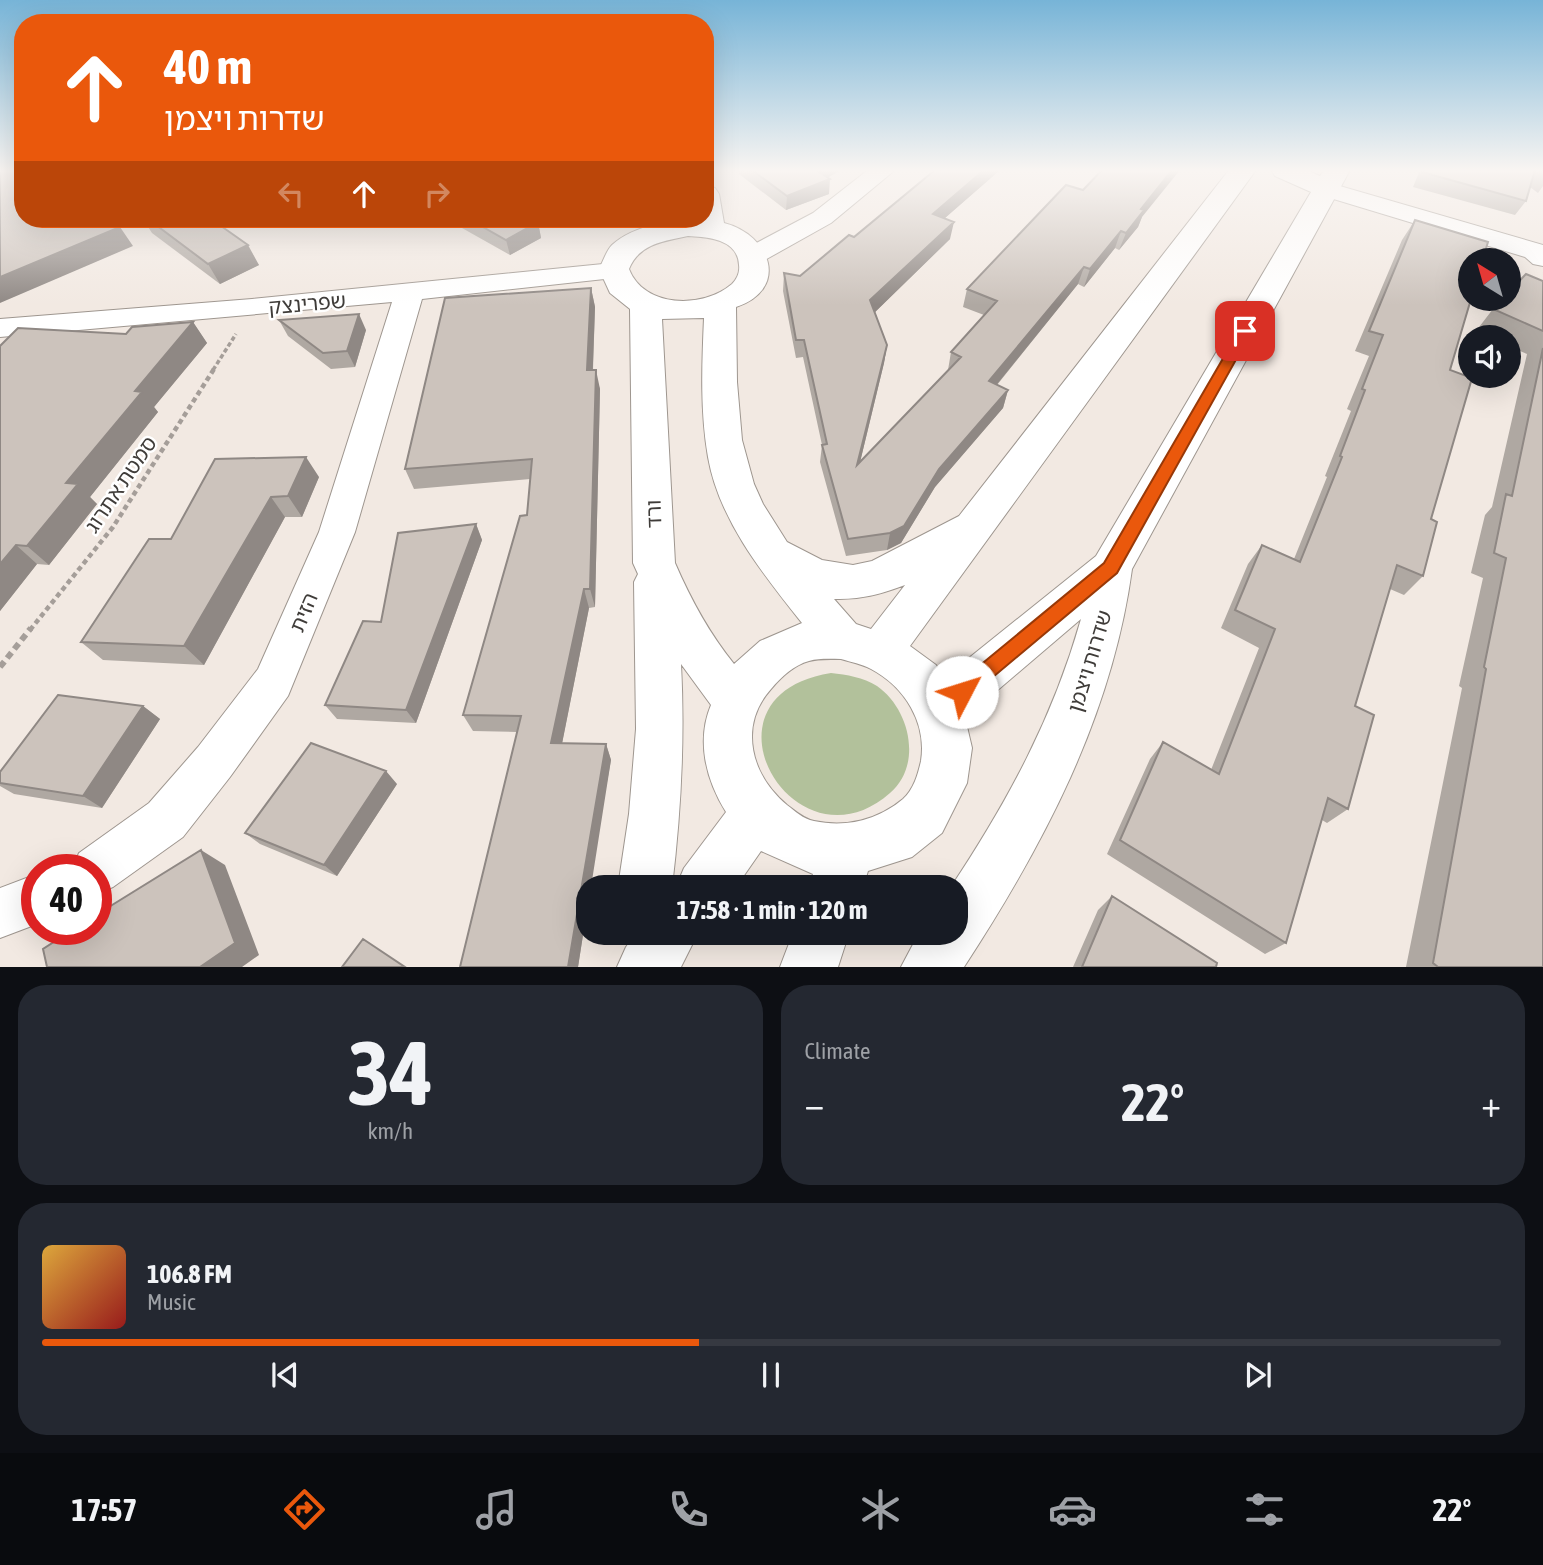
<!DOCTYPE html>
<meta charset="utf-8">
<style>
:root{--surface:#171b24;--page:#242831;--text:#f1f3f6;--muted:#9ea1a6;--line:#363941;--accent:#ea580c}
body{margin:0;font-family:"Asap Condensed","Noto Sans Hebrew",sans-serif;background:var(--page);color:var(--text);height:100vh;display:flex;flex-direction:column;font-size:26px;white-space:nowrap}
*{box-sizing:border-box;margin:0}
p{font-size:23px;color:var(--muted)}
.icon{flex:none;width:38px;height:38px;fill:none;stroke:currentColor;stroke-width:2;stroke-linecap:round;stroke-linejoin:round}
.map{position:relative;height:967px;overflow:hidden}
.sheet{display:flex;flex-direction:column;gap:18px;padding:18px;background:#0d0f14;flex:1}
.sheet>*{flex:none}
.banner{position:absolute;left:14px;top:14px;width:700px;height:214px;border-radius:28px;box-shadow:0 7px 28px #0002;background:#ea580c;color:#fff;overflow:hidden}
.needle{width:46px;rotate:323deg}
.tools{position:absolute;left:1458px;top:248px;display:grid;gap:14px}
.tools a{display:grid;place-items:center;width:63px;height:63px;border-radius:50%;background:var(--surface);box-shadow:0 7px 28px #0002;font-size:35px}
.speed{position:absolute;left:21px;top:854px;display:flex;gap:14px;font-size:35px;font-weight:700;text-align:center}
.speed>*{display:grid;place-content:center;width:91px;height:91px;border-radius:50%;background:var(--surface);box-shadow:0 7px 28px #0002;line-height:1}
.speed .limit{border:10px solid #d22;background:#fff;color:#111}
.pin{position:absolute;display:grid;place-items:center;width:60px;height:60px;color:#fff;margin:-30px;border-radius:14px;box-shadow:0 4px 10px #0006}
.me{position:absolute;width:77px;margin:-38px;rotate:50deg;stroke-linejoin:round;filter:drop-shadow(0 0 5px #0008)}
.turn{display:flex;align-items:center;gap:24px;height:147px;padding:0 35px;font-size:32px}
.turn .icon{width:91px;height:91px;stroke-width:2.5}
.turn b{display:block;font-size:49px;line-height:60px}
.lanes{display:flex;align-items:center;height:66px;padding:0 35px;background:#0003;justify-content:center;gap:35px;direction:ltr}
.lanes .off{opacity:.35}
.big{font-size:52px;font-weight:700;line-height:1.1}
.sheet .widget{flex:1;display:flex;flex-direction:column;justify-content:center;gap:10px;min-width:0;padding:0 24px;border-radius:28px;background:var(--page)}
.sheet .dial{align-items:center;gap:0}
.dial b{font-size:91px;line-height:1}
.song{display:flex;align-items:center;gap:21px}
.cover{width:84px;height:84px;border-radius:10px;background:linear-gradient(135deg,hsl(40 70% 55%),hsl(0 70% 35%))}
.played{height:7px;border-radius:4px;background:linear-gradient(90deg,var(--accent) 45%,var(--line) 45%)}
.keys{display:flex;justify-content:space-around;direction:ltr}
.heat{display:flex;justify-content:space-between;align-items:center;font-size:38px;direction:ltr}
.sheet .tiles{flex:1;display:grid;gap:18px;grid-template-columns:1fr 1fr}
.widget:last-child{grid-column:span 2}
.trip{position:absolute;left:576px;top:875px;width:392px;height:70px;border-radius:28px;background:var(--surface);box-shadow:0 7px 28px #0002;font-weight:700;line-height:70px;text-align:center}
.dock{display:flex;height:112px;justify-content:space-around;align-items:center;background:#090b0e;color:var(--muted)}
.dock .icon{width:49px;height:49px}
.dock .active{color:var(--accent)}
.dock b{font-size:32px;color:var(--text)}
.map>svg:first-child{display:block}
.green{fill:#b2c19b}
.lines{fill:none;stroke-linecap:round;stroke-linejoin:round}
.street-casing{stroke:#9e968f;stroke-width:2}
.secondary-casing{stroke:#9e968f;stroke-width:2}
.path-far2{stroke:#a59e99;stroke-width:3.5;stroke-dasharray:4.5 2.5;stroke-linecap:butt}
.path-far1{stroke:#a59e99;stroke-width:4.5;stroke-dasharray:5 3.5;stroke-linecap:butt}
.path{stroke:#a59e99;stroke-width:6;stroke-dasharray:7 4.5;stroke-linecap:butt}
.street{fill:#fff;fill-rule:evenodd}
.secondary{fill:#fff;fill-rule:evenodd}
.wall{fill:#afa8a2}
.shaded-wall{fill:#8f8884}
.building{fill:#ccc3bc;stroke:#8f8884;stroke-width:2}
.route{fill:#ea580c;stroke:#983908;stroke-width:2}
.labels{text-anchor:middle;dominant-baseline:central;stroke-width:5;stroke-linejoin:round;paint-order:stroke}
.street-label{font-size:21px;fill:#3f3c39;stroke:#fff}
</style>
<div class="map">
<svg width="1543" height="967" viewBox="0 0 1543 967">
<rect width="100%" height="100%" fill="#f2e9e2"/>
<!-- green -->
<path class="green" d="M831,673C847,675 863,677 877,686C910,709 923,765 890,793C795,877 688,696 831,673Z"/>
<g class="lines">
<!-- street casing -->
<g class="street-casing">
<path id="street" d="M868,170H895L831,223L763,261L754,263L745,261L741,255L745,249L813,213Z
M1326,182L1543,245V266L1533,264L1525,257L1317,194L1314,189L1317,184Z
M613,263L623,265L627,271L623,277L422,299L355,532L288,696L230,777L183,837L113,887L96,894V870H72L79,853L149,803L198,747L258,669L319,532L392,302L0,337V319L252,299Z
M37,874V924L0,938V888Z"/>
</g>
<!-- secondary casing -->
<g class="secondary-casing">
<path id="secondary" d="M1229,170H1256L910,646L936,665L944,678L1096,556L1311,192L1275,176L1271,170H1306L1320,176L1324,170H1350L1132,569C1112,716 1044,844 964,967H901L919,933H956V887H951C1008,801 1053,718 1081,619L965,718L972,748L967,783L942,833L912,857L868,871L863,887H809L813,874L761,851L736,887H676L684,868L726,812C706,780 696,741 711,705L681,664C685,739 681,812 672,887H618L629,814L636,729L634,582L638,574L633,563L630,309L610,293L599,269C603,262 606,251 612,245C635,224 676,219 705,219V186L715,188L719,194L724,223C771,235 790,289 736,307L737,382L742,440L754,484L763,504L787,542L822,560L853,565L872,561L959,516ZM688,236C707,237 738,239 739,265C740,272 737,279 732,284C703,309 644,308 629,269C639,244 664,241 688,236ZM704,318C702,364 700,411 708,457C719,520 763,574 802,623L760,641L734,664C709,633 691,600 675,563L662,319ZM905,585L871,629L856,624L834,599C860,600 881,594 905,585ZM841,659C851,662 862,664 871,669C905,687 927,723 921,761C918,774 914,789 903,799C878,820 846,828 814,821C803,819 795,811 787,805C751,775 738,726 771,689C781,677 794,665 809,661C819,658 831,659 841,659Z
M636,933H698L681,967H617L626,947Z
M793,933H849L838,967H780Z"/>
</g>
<!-- path-far2 -->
<path class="path-far2" d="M213,370L236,334"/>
<!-- path-far1 -->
<path class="path-far1" d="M30,630L113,527L214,369"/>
<!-- path -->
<path class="path" d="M0,667L31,628"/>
<!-- street -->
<use href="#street" class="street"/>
<!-- secondary -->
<use href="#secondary" class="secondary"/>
</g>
<!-- wall -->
<path class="wall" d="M739,170H841L827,178L829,194L786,210L739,174Z
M1000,170L945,218L950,239L875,312L887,345L884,363L860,462L948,370L951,352L984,315L963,307L967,289L1083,190L1142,217L1138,227L1119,250L1115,248L1084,287L1078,284L997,385L1008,390L1003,408L935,487L901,543L887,550L846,556L820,462L822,445L803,357L796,358L783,291L784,273L800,276L854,237Z
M1420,170H1543V186L1538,193L1530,187L1526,201L1515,215L1413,187Z
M143,219H211L259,265L220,284L152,233Z
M446,219H531L538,222L541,238L510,255Z
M1415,220L1450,370L1423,576L1404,595L1390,589L1355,706L1348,809L1327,823L1322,820L1286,943L1265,954L1107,854L1150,759L1163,742L1211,770L1259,648L1221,628L1248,564L1262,545L1294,559L1327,477L1325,476L1351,411L1347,409L1369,356L1355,351L1402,240Z
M1543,281V967H1406L1462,688L1459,686L1483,578L1471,573L1485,515L1492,507L1527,354L1508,346V338H1490L1476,331L1493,309Z
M591,288L595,307L593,370L600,389L595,607L589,608L562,743L606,744L611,760L588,887V903L578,967L517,732L473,731L463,715L527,515L530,479L414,489L405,469Z
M279,320L366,330L355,367L331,369L288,336Z
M193,322L207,343L154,407L158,412L90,497L97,504L49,565L37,564L0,611V346L126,334Z
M215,459L319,477L302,517H285L204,665L103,660L81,642L171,539Z
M476,524L482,540L416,723L337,719L325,705L381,622Z
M143,706L160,719L102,808L14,794L0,786V772Z
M397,784L337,876L260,844L245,833Z
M1112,896L1216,967H1073L1098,910Z"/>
<!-- shaded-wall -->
<path class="shaded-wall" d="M816,170H841L816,184Z
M984,170H1000L930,231L933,214Z
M1172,170H1180L1142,217L1138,227L1119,250L1126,233L1141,209Z
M830,179L829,194L786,210L787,196Z
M538,222L541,238L510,255L506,240Z
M954,222L950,239L869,318L870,300Z
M120,227L133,246L0,303V277Z
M1121,231L1115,248L1084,287L1090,269Z
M248,245L259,265L220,284L208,264Z
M1084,267L1078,284L985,399L989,381Z
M591,288L595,307L592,390L587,370Z
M359,314L366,330L355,367L347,351Z
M193,322L207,343L154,407L158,412L90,497L97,504L49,565L27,546L66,483L135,391Z
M887,345L884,363L855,483L857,465Z
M596,370L600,389L595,607L590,589Z
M1008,390L1003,408L935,487L901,543L887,550L890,533L939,469Z
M306,457L319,477L302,517L288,496Z
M271,497L285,517L204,665L184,646Z
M476,524L482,540L416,723L406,710Z
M16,545L37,564L0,611V564Z
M584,589L589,608L559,759L551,743Z
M143,706L160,719L102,808L83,796Z
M606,744L611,760L591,887H588V903L578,967H568Z
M386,771L397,784L337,876L324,865Z
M201,850L225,865L259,955L242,967H200Z"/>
<!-- building -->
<path class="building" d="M0,170H23V219H110L120,227L0,277Z
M752,170H816L830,179L787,196Z
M935,170H984L933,214L954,222L870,300L887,345L857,465L961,357L951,352L997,301L967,289L1066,185L1083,190L1102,170H1172L1141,209L1144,210L1126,233L1121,231L1090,269L1084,267L989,381L1008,390L939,469L904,526L890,533L848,539L822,445L827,444L804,340H796L784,273L800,276L849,235L854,237Z
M1423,170H1535L1526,201L1422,172Z
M148,219H211L248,245L208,264Z
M469,219H531L538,222L506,240Z
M1415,220L1488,242L1482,261H1470V299H1471L1450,370L1472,378L1431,519L1437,522L1423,576L1397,565L1355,706L1374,715L1348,809L1328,798L1286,943L1120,840L1163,742L1219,774L1275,629L1235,610L1262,545L1300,562L1342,457L1340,456L1365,390L1362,389L1383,335L1369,331Z
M1526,274L1543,281V331L1493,309L1503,299H1508V293Z
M591,288L587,370H596L590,589H584L551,743L606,744L568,967H460L521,716L463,715L520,516L527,515L532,459L405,469L445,298Z
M359,314L347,351L323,353L279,320Z
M193,322L135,391L142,392L66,483L78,484L27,546L16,545L0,564V346L18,328L126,334L132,327Z
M1543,348V967H1438L1433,963L1486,669L1484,667L1506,558L1494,553L1506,494L1512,496Z
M306,457L288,496L271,497L184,646L81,642L149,539H171L215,459Z
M476,524L406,710L325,705L363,621L381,622L398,533Z
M58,695L143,706L83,796L0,783V772Z
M311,743L386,771L324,865L245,833Z
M201,850L235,943L200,967H47L43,949L74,929H96V915Z
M1112,896L1217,963L1216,967H1082Z
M363,939L405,967H342Z"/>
<!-- sky -->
<linearGradient id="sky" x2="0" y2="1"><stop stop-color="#77b4d7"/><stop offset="0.56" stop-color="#f9f5f2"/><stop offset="1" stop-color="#f9f5f2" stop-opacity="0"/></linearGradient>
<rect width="1543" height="305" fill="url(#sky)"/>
<!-- route -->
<path class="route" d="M1245,327L1252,331L1117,573L968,698L962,701L955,698L952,692L955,686L1104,563L1239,331Z"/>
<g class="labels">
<!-- street labels -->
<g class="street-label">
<text transform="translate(307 303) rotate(-5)">שפרינצק</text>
<text transform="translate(120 484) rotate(-56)">סמטת אתרוג</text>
<text transform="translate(653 514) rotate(-92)">ורד</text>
<text transform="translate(303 612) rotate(-67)">הזית</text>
<text transform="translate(1089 661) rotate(-73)">שדרות ויצמן</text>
</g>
</g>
</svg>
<div class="tools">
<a><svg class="needle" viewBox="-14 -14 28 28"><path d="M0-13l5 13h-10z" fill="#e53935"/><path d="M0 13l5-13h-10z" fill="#9ea1a6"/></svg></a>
<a><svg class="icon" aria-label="sound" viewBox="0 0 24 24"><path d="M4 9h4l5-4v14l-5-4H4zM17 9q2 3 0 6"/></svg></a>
</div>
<div class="speed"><div class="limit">40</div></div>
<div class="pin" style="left:1245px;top:331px;background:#d93025"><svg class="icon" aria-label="arrive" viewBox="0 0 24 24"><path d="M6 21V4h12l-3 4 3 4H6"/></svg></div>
<svg class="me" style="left:962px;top:692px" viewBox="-20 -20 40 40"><circle r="19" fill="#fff"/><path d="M0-13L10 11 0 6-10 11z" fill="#ea580c"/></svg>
<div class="trip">17:58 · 1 min · 120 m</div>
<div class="banner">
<div class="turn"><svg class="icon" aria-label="ahead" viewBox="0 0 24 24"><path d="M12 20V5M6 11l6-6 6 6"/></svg><div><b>40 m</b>שדרות ויצמן</div></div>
<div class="lanes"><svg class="icon off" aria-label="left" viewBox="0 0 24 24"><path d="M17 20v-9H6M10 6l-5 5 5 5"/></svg><svg class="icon" aria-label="ahead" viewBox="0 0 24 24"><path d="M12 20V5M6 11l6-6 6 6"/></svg><svg class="icon off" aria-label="right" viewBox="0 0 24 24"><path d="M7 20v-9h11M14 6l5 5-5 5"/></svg></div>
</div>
</div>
<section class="sheet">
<div class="tiles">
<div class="widget dial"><b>34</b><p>km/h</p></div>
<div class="widget"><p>Climate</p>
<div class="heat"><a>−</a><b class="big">22°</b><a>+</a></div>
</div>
<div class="widget">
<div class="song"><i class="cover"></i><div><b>106.8 FM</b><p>Music</p></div></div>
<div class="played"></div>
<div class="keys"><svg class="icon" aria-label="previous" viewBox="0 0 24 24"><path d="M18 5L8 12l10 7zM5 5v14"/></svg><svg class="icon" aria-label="pause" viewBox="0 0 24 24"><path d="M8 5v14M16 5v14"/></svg><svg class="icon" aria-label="next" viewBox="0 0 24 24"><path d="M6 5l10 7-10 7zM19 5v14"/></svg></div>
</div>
</div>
</section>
<nav class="dock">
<b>17:57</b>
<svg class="icon active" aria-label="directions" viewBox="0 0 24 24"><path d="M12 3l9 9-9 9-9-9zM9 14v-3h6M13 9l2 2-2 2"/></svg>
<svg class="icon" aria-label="music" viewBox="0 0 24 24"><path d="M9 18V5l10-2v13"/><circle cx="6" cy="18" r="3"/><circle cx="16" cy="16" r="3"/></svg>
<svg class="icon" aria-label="phone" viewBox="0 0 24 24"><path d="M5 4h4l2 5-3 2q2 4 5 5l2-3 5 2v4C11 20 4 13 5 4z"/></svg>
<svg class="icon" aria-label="climate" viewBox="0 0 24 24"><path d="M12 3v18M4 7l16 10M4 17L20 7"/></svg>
<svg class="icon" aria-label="car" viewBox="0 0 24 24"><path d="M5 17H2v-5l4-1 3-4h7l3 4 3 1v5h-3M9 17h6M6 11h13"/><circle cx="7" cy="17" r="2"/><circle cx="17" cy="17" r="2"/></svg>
<svg class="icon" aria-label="filters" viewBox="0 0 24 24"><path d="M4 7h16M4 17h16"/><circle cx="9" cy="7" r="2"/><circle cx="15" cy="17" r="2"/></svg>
<b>22°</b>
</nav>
